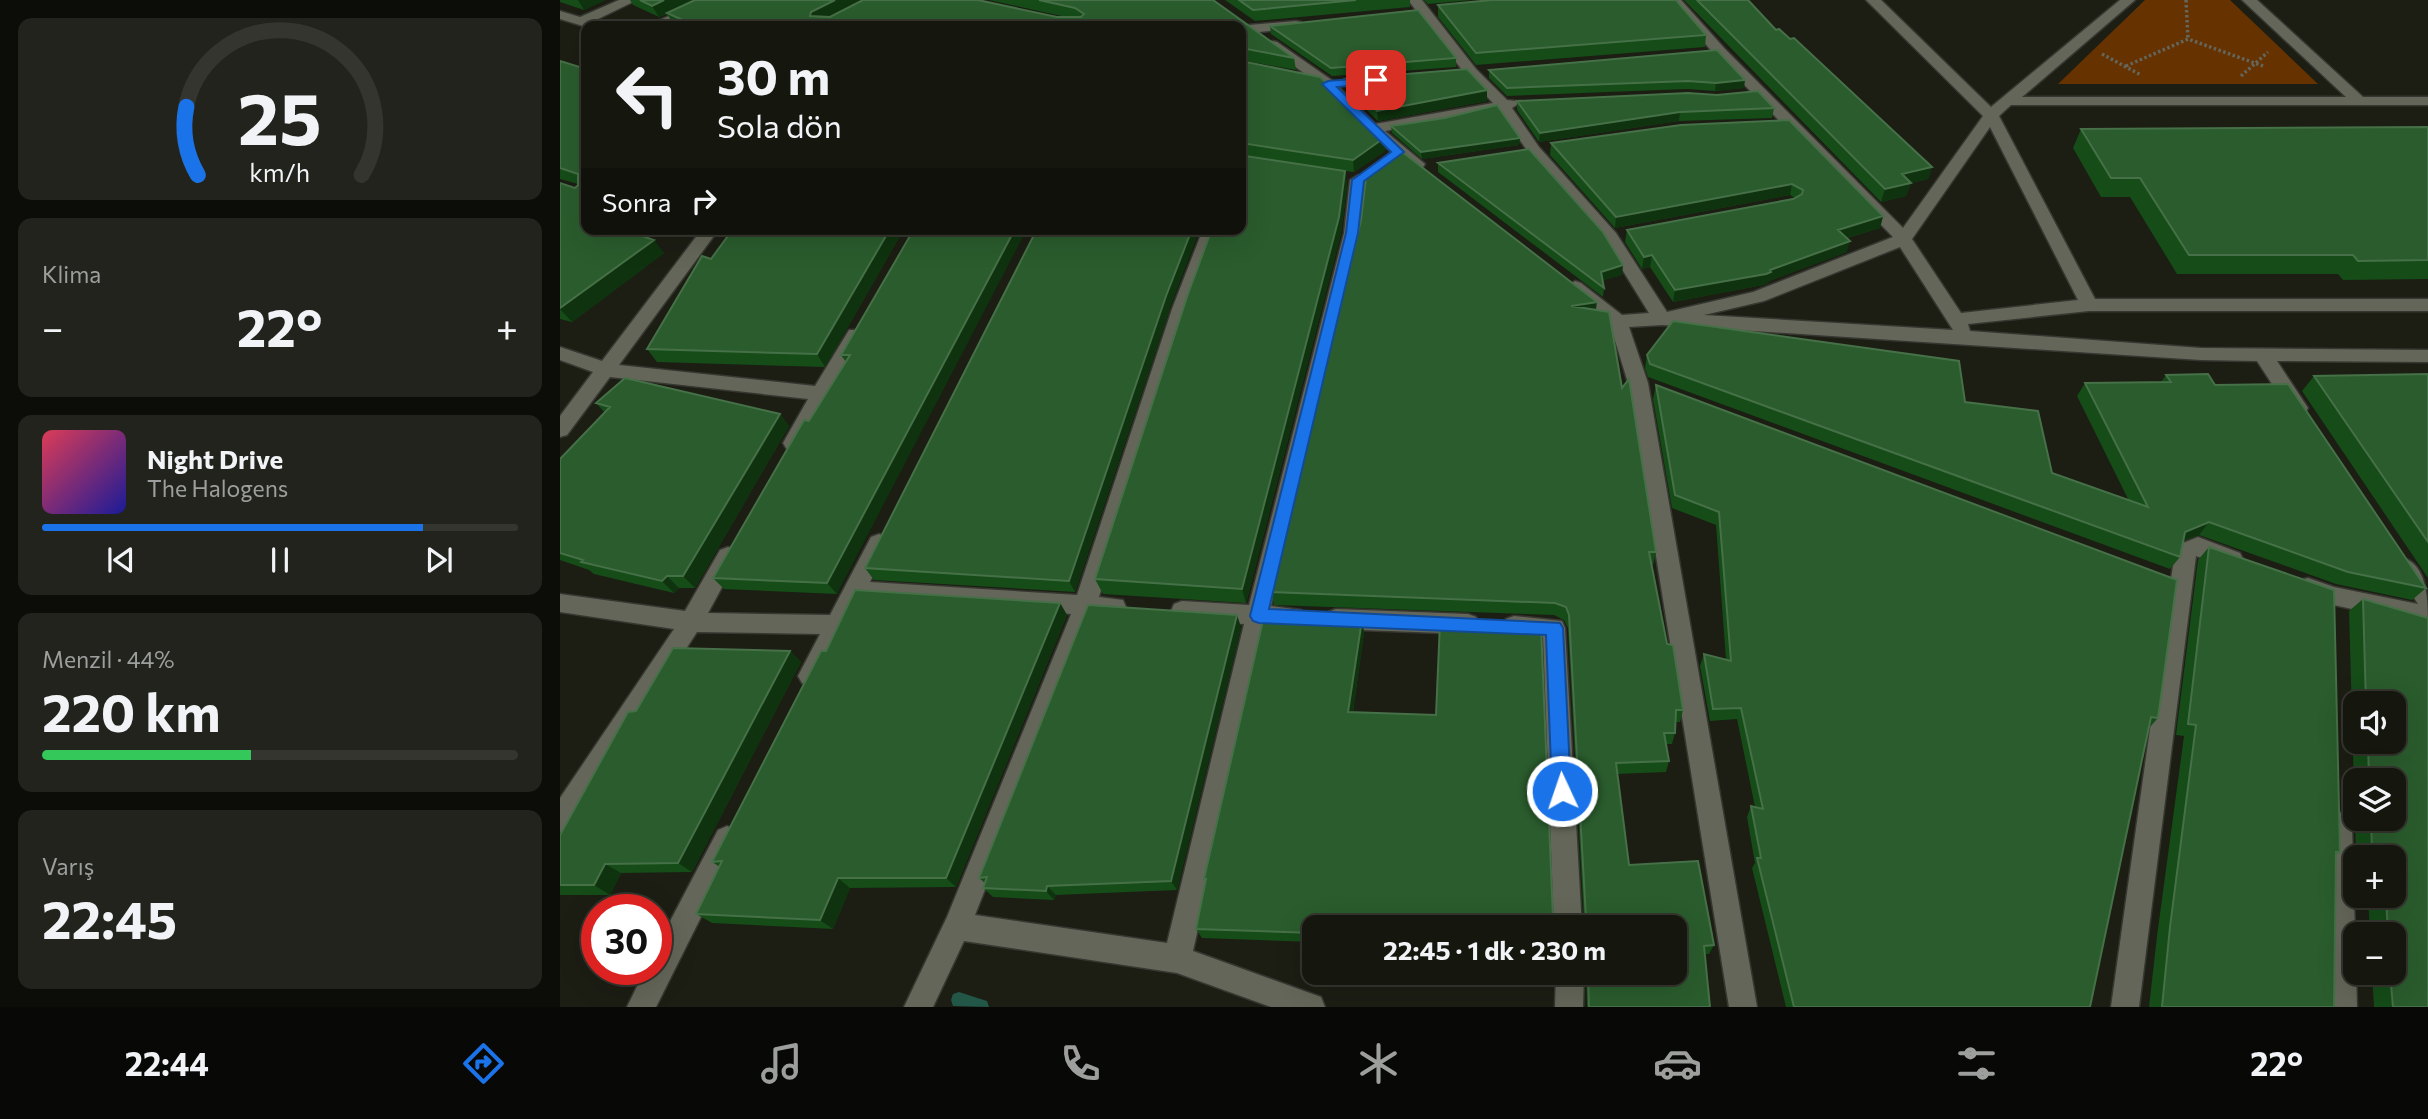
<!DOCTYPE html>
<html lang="tr">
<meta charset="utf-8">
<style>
:root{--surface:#15160e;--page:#22231c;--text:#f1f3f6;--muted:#9d9f9e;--line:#34352e;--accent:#1a73e8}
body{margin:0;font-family:Commissioner,sans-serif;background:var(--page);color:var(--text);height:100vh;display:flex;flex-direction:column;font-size:26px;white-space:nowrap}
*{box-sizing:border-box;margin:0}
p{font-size:23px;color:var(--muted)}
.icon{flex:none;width:38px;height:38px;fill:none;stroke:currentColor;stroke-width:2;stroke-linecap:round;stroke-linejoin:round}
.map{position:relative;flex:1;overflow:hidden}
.sheet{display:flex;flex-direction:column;gap:18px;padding:18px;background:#0c0c08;width:560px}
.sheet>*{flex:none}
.guide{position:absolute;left:21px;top:21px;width:665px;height:214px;border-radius:14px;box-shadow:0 7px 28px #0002,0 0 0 2px var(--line);background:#15160e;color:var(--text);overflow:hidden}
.controls{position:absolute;left:1783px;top:691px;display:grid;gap:14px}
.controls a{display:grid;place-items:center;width:63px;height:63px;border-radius:14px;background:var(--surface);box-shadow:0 7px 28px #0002,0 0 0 2px var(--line);font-size:35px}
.speed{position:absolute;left:21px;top:894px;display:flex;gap:14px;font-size:35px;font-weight:700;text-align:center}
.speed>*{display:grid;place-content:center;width:91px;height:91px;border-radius:50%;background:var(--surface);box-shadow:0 7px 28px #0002,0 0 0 2px var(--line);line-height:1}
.speed .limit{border:10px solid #d22;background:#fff;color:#111}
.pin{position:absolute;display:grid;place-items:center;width:60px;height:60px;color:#fff;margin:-30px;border-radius:14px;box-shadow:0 4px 10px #0006}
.me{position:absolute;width:77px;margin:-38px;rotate:357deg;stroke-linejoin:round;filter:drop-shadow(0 0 5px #0008)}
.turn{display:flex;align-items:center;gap:24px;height:147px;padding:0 21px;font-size:32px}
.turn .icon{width:91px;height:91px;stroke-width:2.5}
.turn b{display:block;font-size:49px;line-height:60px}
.then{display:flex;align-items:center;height:66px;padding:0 21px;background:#0003;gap:14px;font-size:26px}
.big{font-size:52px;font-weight:700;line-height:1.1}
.sheet .widget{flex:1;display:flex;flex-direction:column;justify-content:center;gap:10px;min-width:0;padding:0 24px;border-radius:14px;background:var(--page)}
.sheet .dial{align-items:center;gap:0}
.dial svg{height:182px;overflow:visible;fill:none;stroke:var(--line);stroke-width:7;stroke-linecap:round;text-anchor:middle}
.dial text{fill:var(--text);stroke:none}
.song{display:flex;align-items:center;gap:21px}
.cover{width:84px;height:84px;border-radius:10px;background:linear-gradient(135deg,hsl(350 70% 55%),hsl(240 70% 35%))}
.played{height:7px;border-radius:4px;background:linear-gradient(90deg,var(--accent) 80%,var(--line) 80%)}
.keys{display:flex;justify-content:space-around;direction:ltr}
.heat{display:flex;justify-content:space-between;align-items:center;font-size:38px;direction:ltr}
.charge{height:10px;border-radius:5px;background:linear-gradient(90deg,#34c759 44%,var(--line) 0)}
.trip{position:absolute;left:742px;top:915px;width:385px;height:70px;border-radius:14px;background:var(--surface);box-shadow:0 7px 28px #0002,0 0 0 2px var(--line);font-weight:700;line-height:70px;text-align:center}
.tab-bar{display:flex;height:112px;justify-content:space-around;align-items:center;background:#080906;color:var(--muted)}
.tab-bar .icon{width:49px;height:49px}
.tab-bar .selected{color:var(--accent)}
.tab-bar b{font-size:32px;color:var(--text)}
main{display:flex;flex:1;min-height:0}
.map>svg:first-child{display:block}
.green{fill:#663200}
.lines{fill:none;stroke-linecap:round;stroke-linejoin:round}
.stream{fill:#225647;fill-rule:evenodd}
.minor-casing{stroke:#363731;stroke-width:3}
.path{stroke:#64665c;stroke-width:3.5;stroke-dasharray:2.5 2.5;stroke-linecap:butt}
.minor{fill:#646659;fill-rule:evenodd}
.wall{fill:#154c18;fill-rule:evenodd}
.shaded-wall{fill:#0f330e}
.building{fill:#2a5c2d;stroke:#467047;stroke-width:2}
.route{fill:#1a73e8;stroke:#114b97;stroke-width:2}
</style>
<main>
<section class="sheet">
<div class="widget dial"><svg viewBox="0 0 100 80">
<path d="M14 69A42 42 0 1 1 86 69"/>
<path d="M14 69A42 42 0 0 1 9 39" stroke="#1a73e8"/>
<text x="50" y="56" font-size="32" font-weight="700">25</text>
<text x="50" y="72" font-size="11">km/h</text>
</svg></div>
<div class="widget"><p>Klima</p>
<div class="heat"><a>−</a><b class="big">22°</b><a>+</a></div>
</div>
<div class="widget">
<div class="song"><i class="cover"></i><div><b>Night Drive</b><p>The Halogens</p></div></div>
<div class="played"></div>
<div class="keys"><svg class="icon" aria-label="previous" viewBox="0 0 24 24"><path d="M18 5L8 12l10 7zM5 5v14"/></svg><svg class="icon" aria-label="pause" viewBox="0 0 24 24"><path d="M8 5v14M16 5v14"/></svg><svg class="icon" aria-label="next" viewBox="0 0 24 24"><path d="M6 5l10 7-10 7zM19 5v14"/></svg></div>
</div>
<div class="widget"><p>Menzil · 44%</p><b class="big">220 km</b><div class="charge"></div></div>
<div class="widget"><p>Varış</p><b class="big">22:45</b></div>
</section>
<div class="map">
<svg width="1868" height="1007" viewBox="0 0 1868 1007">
<rect width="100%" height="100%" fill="#1c1d13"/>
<!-- green -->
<path class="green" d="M1585,0H1670L1758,84H1498Z"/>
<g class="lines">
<!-- stream -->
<path class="stream" d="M399,992L427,1001L429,1007L393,1006L391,1000L393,994Z"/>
<!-- minor casing -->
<g class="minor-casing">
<path id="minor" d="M59,0H77L34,21L39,26L26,27L0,19V11L20,17Z
M143,0H161L105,26H87Z
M848,0H862L916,69L947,100L956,101L958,104L952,108L979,147L1056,233L1107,312L1193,292L1333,237L1155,55L1107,0H1121L1165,49L1343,228L1423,116L1306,0H1321L1431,107L1560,0H1575L1462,97H1786L1682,0H1697L1803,97H1868V105H1451L1439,116L1535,299H1868V311H1529L1408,324L1410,331L1641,348L1868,350V362L1717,361L1748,408L1745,413H1731L1697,361L1641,360L1102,325L1069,327L1088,383L1197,1007H1169L1068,383L1050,324L1006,287L1015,281L1021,283L1062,315L1089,313L1044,240L969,153L939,111L825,131L865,164L863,167H851L807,132L763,87L705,45L712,41L717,42L773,81L815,124L933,103L906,75ZM1430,127L1518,300L1401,313L1352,239ZM1340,247L1393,330L1144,315L1204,301Z
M736,21L741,22V28L689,33L682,29L689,25Z
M798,175L806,180L800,233L711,606L741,610L744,617L741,624L733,627L706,625L633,951L761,997L765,1007H711L617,973L404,941L373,1007H344L387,917L511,614L301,600L258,683L250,686L242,683L238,676L260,634L137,632L9,829L0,832V798L114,629L0,612V594L125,611L160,550L168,547L176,550L179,556L148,613L270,615L311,537L319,534L327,537L330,543L310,582L517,595L612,309L643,229H659L630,309L539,597L563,600L566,607L563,614L555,616L533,615L415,915L607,943L684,624L622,621L614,618L611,611L614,604L622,601L689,605L784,233L790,180Z
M142,229H159L59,365L255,386L289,330H301L304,334L240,448L233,450L226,448L223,443L248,399L50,377L7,435L0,437V416L33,372L0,360V347L42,361Z
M1638,537L1680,553L1683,559L1680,565L1672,568L1636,556L1579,1007H1551L1615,551L1618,545Z
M1846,559C1868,568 1868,603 1868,626L1774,605L1740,594L1737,587L1740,580L1748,578L1774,587L1858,604L1835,568L1838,562Z
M776,609L908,614L916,617L919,624L916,631L908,634L776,629L768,626L765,619L768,612Z
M954,616L1002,621L1005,628L1022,928H994L983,637L946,633L943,626L946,619Z
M1779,812L1788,815L1792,824L1797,1007H1769L1766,824L1770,815Z
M167,826L176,830L180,839L96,1007H67L85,970H96V948L158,830Z
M996,973H1024L1023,1007H995Z"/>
</g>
<!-- path -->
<path class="path" d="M1626,0L1628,39
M1542,54L1581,75
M1566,66L1628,39L1703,66
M1681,76L1708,52"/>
<!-- minor -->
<use href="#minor" class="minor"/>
</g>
<!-- wall -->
<path class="wall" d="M0,0H45L24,10L0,2Z
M70,0H303L506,17L429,0H653L734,58L736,70L681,60V26H118L114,25L107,14L99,17L73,5Z
M665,0H850V7L695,21Z
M864,0H912L868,4Z
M1124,0H1188L1216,30L1372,167L1368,179L1351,183L1346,196L1321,202Z
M878,5L1146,35L1145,47L916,65L878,17Z
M710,26L896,58V67L772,76L711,34Z
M1157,50L1184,88L1155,91L1127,89L947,96L929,78V70Z
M681,60L824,138L825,151L794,172L785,171L787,186L781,233L686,603L543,594L535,579L759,167L681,155V157Z
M0,61L66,230L104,253L12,322L0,319V183L15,188L18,184L0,179Z
M785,79L927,90V101L818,121L786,89Z
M957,101L1214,108L1212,118L1119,121L979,142L957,110Z
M885,118L960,138L959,145L862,159L832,133L831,126Z
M1121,125L1323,216L1320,228L1287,238V252L1209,281L1208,283L1203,285L1113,302L1090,267L1082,269L1065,242L1067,230L1235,198L1230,195L1055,228L990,155L991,143Z
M1868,127V279L1783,280L1778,274H1617L1570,197H1541L1513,148L1521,129Z
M878,163L1062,275L1043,280L1044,288L1043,297L878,172Z
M173,229H344L265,367L97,362L87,349L151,259Z
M354,229L277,594L164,589L153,578L286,362L281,355Z
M610,308L515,592L314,580L305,568Z
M1036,310L1062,388L1096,552L1093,565H1091L1107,644L1123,710L1120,722H1115V733L1112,744H1106L1109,761L1106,772L1057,774L1069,865L1154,945L1149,954H1145L1150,1007H1027L1026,973H1115V928H754V942L642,938L636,929L646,882L644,879L802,620L804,633L793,712L995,921H1024L1008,628L1004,620L994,615L714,605L711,592Z
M1087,355L1405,402L1492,473L1569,501L1517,396L1525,383L1601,382L1606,375L1655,385L1866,588L1852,600L1776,584L1639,535L1623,541L1620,557L1610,569L1088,377L1085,368Z
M1868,374V578L1742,391L1754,376Z
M1096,385L1598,718L1589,728L1530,1007H1226L1192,868L1195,863L1187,817L1191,806L1195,807L1177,719L1150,721L1140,666L1144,654L1166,660L1156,525L1112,508L1093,399Z
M36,403L220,414L229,426L135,588H119L114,593L34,574L29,570L0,560V459L45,413Z
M1649,547L1780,852L1776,854L1774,1007H1589L1597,936L1624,736L1616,735L1638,560Z
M1803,599L1868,618V1007H1814L1812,973H1834V934H1810L1808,896H1834V858H1796L1789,611ZM1796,704H1834V742H1796ZM1796,780H1834V819H1796Z
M500,603L507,615L396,887L290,888L273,929L152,923L136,914L160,867L152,862L266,651Z
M681,627L617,890L496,895L494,900L433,897L423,888L425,883L419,878Z
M230,651L241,662L132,872L61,873L50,895H0V835L76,711Z
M879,973H966L920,974Z"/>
<!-- shaded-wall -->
<path class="shaded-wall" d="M18,0H45L24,10Z
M104,0H137L99,17L92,6Z
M275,0H303L257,24L250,16L251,12Z
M1185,80L1184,88L1155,91L1156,83Z
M927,90V101L818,121L817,111Z
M1120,112L1119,121L979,142L980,133Z
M824,138L825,151L794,172L793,160Z
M960,138L959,145L862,159L861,152Z
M1372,167L1368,179L1337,186L1342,174Z
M785,171L787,186L781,233L686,603L682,589Z
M1351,183L1346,196L1321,202L1325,189Z
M1232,184L1230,195L1055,228L1056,217Z
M1323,216L1320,228L1275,241L1278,230Z
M330,229H344L265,367L257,354Z
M455,229H467L277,594L267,583Z
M632,229H640L610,308L515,592L509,581L606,296Z
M94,240L104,253L12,322L0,309Z
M1290,241L1287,252L1209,281L1208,283L1203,285L1113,302L1115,290L1210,270Z
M1092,255L1090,267L1082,269L1084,257Z
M1063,265L1062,275L1040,281L1041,272Z
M1037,302L1035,316L1011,306Z
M220,414L229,426L135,588L123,576Z
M1649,522L1639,535L1615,544L1625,532Z
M107,576L119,588L114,593L102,581Z
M500,603L507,615L396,887L386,878Z
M677,615L681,627L617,890L611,881Z
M802,620L804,633L791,724L788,712Z
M230,651L241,662L132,872L118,863Z
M45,864L61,873L50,895L34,885Z
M278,878L290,888L273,929L260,920Z
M487,886L496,895L494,900L486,891Z"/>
<!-- building -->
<path class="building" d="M80,0H104L92,6Z
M135,0H275L251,12L250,16L270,17L303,0H418L497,17H521L524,14L515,8L479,0H653L734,58L681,48V26H136L107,13Z
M679,0H796L693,10Z
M932,0H1116L1146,35L916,53L878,5Z
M1137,0H1188L1216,30L1219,29L1230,39L1234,38L1372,167L1342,174L1351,183L1325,189Z
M858,10L896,58L771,68L710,26Z
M1157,50L1185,80L1156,83L1128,81L947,88L929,70Z
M0,61L26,69V229H62L94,240L0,308V183L15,188L18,185V174L0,168Z
M681,61L760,77L824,138L793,160L681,143Z
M907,69L927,90L817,111L785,79Z
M1198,91L1214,108L1120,112L980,133L957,101L1128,93L1157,95Z
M937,105L960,138L861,152L831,126L885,118Z
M1229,120L1323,216L1278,230L1290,241L1210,270L1211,272L1206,274L1115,290L1092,255L1084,257L1067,230L1233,199L1242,194L1243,190L1232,184L1056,217L991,143L1121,125Z
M1868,127V260L1798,261L1793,255H1629L1580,178H1551L1521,129Z
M837,148L1037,302L1011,306L1049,312L1062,388L1069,379L1096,552H1089L1107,644L1113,645L1123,710H1116L1115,733H1104L1109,761L1056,763L1069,865L1138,861L1154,945L1144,946L1150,1007H1029L1028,973H1115V928H754V933L636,929L646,879H644L704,616L802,620L788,712L876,715L880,623L981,627L993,919L995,921H1024L1026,919L1009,615L1006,607L995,603L711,592L801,220L807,170Z
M969,149L1043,232L1063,265L1041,272L1044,288L878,163Z
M685,156L785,171L779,217L682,589L535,579L628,294L652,229H681V164Z
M173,229H330L257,354L87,349L142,256L151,259Z
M354,229H455L267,583L153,578L244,420L249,421L290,355H281Z
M477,229H632L606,296L509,581L305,568Z
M1113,321L1399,361L1405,402L1478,411L1492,473L1588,507L1525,383L1611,382L1606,375L1648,374L1655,385L1728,384L1866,588L1788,572L1649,522L1625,532L1620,557L1090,364L1087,355Z
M1868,374V542L1754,376Z
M65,378L220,414L123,576H107L102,581L21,562L23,560L0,553V459L50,407L36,403Z
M1096,385L1617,580L1598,718L1591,717L1530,1007H1234L1197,858H1201L1191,806L1203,809L1181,708L1153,709L1144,654L1171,661L1159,512L1115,495Z
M1649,547L1774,590L1780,852H1776L1774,1007H1602L1610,927L1636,725L1628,724Z
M295,590L500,603L386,878H278L260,920L136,914L162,861L152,862L261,651H266Z
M1803,599L1868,618V1007H1833L1830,973H1834V934H1828L1826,896H1834V858H1823V851H1812L1811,819H1834V780H1809L1808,742H1834V704H1806Z
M528,605L677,615L611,881L487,886L486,891L423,888L427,877L419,878Z
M113,648L230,651L118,863L45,864L34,885H0V835L68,712L76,711Z"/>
<!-- route -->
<path class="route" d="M816,77L821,80L819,83L777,87L844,152L804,181L798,233L709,609L1000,623L1003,628L1011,791L1009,798L1002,800L995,798L992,791L986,635L699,623L693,621L690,616L786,233L792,180L831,152L762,84L768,81Z"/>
</svg>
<div class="controls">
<a><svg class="icon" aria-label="sound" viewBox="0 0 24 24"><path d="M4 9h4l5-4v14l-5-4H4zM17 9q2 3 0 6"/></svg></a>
<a><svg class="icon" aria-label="layers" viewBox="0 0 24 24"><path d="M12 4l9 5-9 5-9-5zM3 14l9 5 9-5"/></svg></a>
<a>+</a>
<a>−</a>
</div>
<div class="speed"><div class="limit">30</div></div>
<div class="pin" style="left:816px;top:80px;background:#d93025"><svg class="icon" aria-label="arrive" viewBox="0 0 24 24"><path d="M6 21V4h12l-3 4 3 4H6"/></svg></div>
<svg class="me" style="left:1002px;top:791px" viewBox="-20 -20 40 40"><circle r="17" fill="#1a73e8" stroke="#fff" stroke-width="3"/><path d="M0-11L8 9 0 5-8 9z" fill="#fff"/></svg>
<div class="trip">22:45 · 1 dk · 230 m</div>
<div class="guide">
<div class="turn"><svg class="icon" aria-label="left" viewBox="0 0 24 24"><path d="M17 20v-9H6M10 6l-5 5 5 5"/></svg><div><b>30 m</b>Sola dön</div></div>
<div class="then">Sonra<svg class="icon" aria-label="right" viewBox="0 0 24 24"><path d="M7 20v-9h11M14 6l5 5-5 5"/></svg></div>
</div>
</div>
</main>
<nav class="tab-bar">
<b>22:44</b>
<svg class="icon selected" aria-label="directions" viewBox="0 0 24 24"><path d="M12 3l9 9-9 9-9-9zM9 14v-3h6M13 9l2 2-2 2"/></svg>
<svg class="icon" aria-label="music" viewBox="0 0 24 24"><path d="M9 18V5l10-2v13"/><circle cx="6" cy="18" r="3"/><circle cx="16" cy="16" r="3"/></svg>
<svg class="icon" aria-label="phone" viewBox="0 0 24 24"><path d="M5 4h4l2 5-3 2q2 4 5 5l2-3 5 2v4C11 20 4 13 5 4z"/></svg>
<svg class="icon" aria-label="climate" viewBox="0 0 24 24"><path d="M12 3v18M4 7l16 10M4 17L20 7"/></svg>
<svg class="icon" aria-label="car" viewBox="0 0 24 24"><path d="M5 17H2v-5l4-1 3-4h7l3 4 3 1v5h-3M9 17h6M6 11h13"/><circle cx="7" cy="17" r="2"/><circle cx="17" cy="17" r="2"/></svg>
<svg class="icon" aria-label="filters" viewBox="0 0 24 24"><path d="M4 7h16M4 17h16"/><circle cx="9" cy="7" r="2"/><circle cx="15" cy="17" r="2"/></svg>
<b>22°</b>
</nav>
